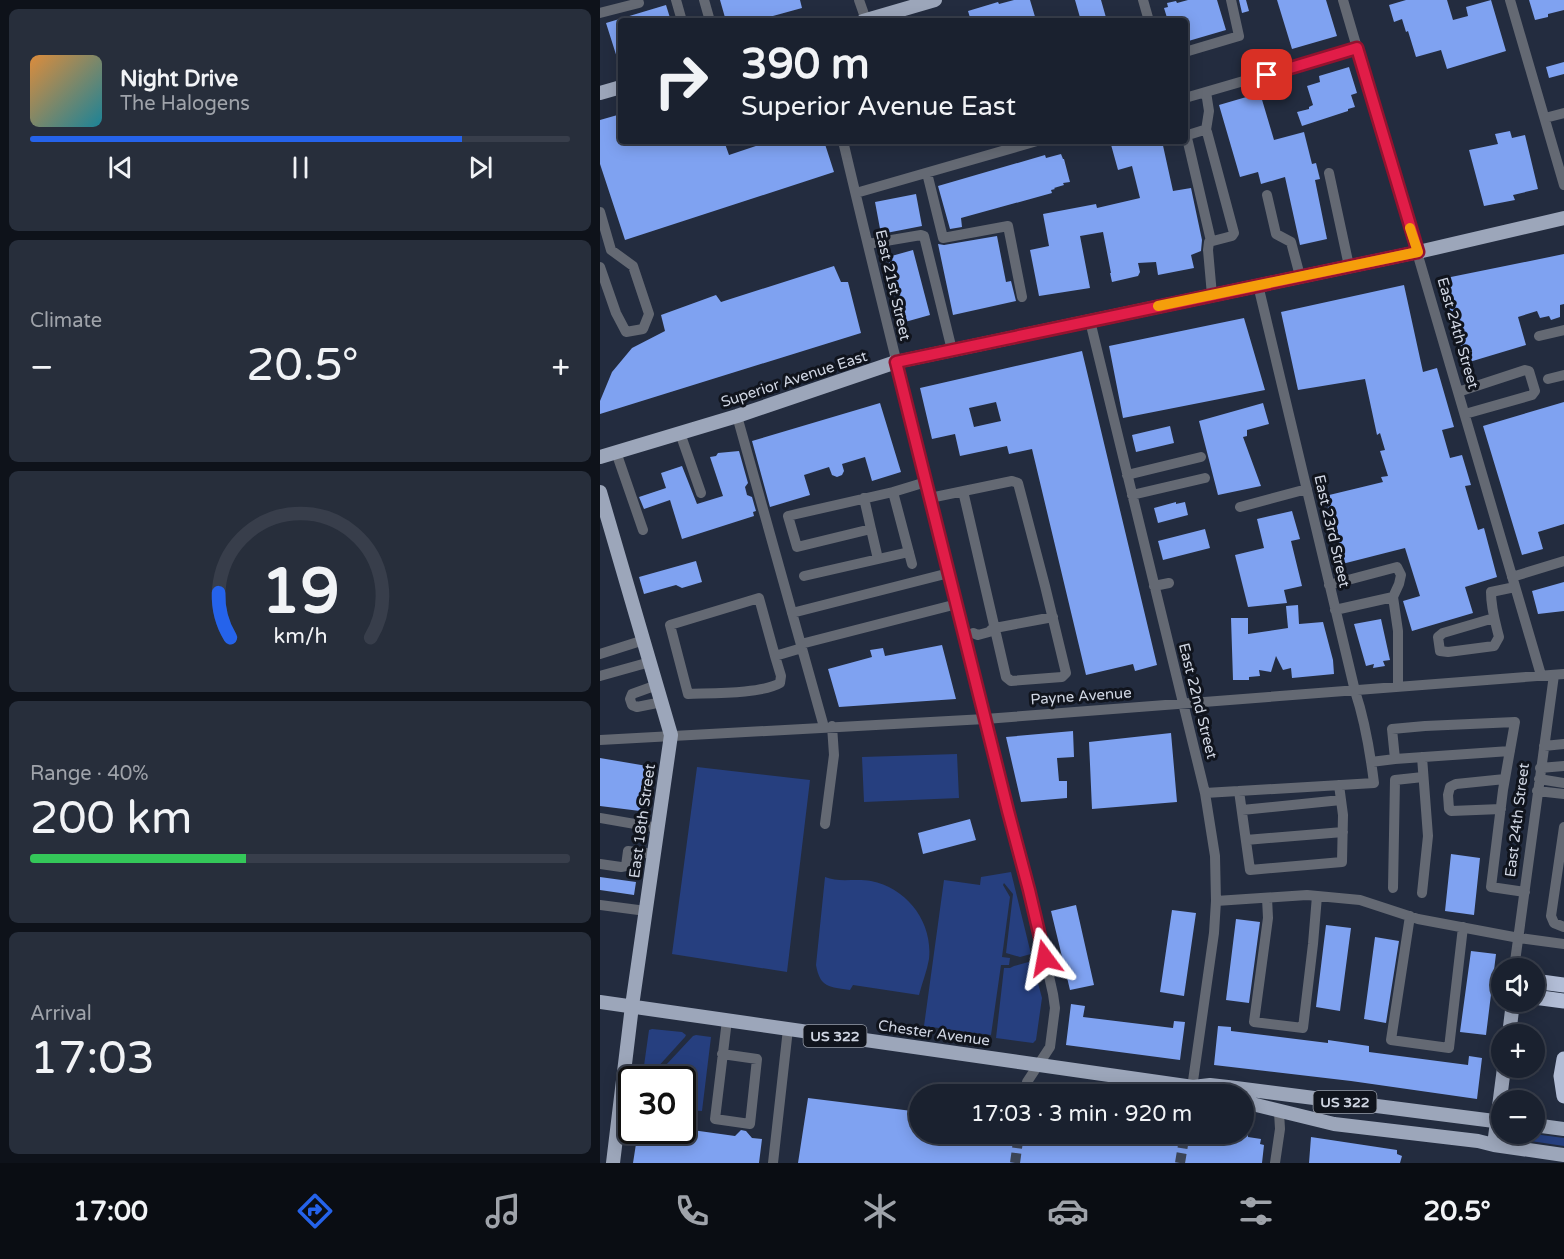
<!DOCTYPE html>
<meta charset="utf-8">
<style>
:root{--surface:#1a212f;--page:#272e3b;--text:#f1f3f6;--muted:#9fa3aa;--line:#383e4b;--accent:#2563eb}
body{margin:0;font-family:"Varela Round",sans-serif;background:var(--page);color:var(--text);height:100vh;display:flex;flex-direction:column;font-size:22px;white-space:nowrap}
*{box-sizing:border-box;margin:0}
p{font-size:20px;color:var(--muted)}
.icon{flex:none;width:33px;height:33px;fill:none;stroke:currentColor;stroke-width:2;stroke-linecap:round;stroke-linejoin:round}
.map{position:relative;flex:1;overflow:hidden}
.side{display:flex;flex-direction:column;gap:9px;padding:9px;background:#0e121a;width:600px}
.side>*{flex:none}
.banner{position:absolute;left:18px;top:18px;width:570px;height:126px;border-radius:6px;box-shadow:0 3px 15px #0003,0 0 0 2px var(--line);background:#1a212f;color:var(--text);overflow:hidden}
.tools{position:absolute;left:891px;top:958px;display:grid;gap:12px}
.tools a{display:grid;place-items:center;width:54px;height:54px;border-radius:50%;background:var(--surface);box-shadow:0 3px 15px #0003,0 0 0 2px var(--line);font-size:30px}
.speed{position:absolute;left:18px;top:1066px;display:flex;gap:12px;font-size:30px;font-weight:700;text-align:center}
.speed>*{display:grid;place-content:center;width:78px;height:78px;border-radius:50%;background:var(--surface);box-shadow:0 3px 15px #0003,0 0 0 2px var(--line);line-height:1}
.speed .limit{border:3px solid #111;border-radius:9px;background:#fff;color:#111}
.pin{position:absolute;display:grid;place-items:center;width:51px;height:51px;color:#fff;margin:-26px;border-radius:12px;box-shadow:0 3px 9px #0006}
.me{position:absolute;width:66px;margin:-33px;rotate:347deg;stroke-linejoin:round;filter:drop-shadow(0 0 4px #0008)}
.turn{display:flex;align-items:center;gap:21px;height:126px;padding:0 24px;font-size:27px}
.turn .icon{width:78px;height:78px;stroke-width:2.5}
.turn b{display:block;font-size:42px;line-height:51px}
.big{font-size:45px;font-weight:600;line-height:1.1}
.side .card{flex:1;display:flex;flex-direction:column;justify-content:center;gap:9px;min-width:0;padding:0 21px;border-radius:9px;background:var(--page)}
.side .dial{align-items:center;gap:0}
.dial svg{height:156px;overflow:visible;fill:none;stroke:var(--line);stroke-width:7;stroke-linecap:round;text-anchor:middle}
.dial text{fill:var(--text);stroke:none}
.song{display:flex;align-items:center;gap:18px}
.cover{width:72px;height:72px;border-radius:9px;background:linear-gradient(135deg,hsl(30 70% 55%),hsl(190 70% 35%))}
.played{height:6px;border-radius:3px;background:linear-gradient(90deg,var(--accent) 80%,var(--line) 80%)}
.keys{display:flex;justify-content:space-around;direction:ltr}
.heat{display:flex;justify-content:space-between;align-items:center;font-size:33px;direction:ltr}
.charge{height:9px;border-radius:4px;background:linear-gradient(90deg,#34c759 40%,var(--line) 0)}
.trip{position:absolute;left:309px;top:1084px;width:345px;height:60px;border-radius:30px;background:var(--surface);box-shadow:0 3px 15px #0003,0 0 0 2px var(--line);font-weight:600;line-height:60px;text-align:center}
.menu{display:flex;height:96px;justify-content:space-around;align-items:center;background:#0a0d13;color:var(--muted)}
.menu .icon{width:42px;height:42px}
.menu .active{color:var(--accent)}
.menu b{font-size:27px;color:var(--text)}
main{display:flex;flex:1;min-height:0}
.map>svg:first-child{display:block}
.green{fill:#263f7f}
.building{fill:#7fa2f1;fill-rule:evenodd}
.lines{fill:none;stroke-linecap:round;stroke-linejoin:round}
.minor-tunnel{stroke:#3d4658;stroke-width:10;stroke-dasharray:10 5;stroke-linecap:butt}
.minor{stroke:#646973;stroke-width:10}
.major{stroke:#9ca6ba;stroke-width:14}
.highway{stroke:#b2bdd6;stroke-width:15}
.route-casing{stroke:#92132f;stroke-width:15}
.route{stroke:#e11d48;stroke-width:10}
.slow{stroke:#f59e0b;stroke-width:10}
.labels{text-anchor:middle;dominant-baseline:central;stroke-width:6;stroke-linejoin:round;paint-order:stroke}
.shield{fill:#10141d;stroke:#969ca8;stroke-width:1.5}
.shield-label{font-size:14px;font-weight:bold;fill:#d0d6e3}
.street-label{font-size:15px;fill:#d0d6e3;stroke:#10141d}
</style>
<main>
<section class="side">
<div class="card">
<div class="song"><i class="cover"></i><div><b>Night Drive</b><p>The Halogens</p></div></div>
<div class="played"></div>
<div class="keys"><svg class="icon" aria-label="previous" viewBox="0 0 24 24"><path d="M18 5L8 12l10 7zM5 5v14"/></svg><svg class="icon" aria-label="pause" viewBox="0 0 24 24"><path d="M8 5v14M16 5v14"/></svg><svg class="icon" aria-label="next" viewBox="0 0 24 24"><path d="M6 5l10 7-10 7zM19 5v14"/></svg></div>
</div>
<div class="card"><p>Climate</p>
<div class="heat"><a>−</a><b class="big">20.5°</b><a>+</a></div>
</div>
<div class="card dial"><svg viewBox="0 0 100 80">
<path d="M14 69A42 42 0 1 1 86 69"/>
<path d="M14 69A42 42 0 0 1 8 46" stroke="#2563eb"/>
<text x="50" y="56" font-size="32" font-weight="700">19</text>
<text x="50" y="72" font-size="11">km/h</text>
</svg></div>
<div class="card"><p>Range · 40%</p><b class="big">200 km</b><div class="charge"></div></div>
<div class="card"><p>Arrival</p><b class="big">17:03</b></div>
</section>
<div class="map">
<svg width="964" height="1163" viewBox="0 0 964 1163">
<rect width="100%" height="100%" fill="#232c3f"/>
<!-- green -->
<path class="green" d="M357,754L359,798L264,802L262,757Z
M97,767L210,780L187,972L72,954Z
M411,872L431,954L420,957L406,953L413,894L404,883L403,885L410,897L402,957L410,958L409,965H401L391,1035L324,1026L344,880L380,885L381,877Z
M225,877C239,883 256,878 271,881C307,888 333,922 329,959C327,971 322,983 319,995L253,985L250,990C230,987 220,988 216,965Z
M432,961L442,998L436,1040L433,1043L396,1038L404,968H410L414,966Z
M52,1029L82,1032L86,1035L85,1037L46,1080H42L49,1030Z
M96,1035L111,1037L102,1111L83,1110L82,1080H52L93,1036Z
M916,1134H934L964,1138V1146L917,1139L915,1136Z"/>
<!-- building -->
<path class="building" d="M120,0H200L202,8L155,21H126Z
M414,0H430L436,20L432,21H371L368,11L398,2L399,4Z
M475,0H501L507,21H481Z
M588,0H617L626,30L585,42V21H568L564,8L568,7L567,3L576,1L577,3Z
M639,0H646L649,11L642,13Z
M677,0H726L737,36L692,49Z
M806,0H847L853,20L868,16L866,7L891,0L906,51L847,69L841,50L816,57L808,31L806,32L802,19L794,22L789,5Z
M929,0H964V10L948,14V17L935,20Z
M66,5L71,21H21V63L19,64L6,23Z
M964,62V74L949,78L946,67Z
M749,67L757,93L751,95L755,107L748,109V111L702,126L697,112L709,109V107L713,105L707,86L720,82L719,76Z
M660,93L674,140L704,132L712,164L716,163L720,179L715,180L727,239L700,245L685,177L661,184L658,172L640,177L619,105Z
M21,114V141H124L129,155L171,141H224L234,172L25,240L0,164V120Z
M910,131L912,138L925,135L938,189L913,195L915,200L884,206L869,150L898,144L895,134Z
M510,141H562L573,191L591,188L602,240L601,251L591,255L594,268L558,275L556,262L538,263L540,272L538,276L512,282L510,273H511L503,232L480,236L490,288L439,296L430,250L449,246L443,214L496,204L497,208L540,198L532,166L518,170Z
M461,154L463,159H464L470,182L463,183L464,185L454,188L455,189L451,190L452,193L361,218L362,227L350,229L338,186L445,155L446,158Z
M316,194L322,226L281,234L275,202Z
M397,236L406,282L411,281L416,301L353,315L338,244L344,245Z
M313,250L330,315L305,322L288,257Z
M964,254V304L960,305V317L951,320L949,316L940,318L937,311L918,317L926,345L866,363L841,279Z
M234,266L241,282H248L261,333L0,414V401L12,372L32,348L65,331L61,315L116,295L121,302Z
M804,285L823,372L837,368L854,427L842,430L850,458L862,455L871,485L865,486L878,530L884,528L897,577L865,587L873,613L812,631L803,601L820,596L805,548L742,564L740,549L738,538L735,535L725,496L783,482L781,477L788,476L780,451L785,450L780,433L777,435L765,379L698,390L681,312Z
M644,318L665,390L523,418L509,346Z
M482,351L557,665L535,671L533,664L486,675L432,449L409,454L407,446L360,456L355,434L332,439L320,388ZM396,402L401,421L374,427L369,408Z
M964,402V524L938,532L943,549L922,555L883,426Z
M280,403L301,472L272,481L265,457L242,464L244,471L242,475L237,477L232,475L229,467L204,475L210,495L170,507L152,441Z
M663,403L669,424L647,430V436L643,437L661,486L618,495L599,421Z
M570,426L574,443L536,452L532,435Z
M139,451L148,483L145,487L147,495L152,497L156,511L153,512L154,516L82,539L70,500L44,509L39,497L66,488L61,473L82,466L97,504L123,496L110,457L116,456L118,453Z
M576,502V504L585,502L588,515L558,523L554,508Z
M692,511L700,539L691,541L702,586L684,590L687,603L648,607L635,555L664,548L657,519Z
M605,529L610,548L563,560L558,541Z
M96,561L102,582L82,588L76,585L44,594L39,577Z
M964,582V611L938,614L932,591Z
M698,605L699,624L723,622L733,660L734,674L692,678L691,668L683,670L676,656L671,672L659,670L660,676L649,677V680H633L631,618H648V634L688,628L686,606Z
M781,619L790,660L783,661L785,666L773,668L774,664L766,666L754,624Z
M342,645L356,699L239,707L228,669L272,657L270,650L283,648L285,656Z
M473,731L474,757L457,758L459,781H467V798L421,802L406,737Z
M571,733L577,802L492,809L489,742Z
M0,758L47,766L40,811L0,806Z
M370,819L376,840L323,854L318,833Z
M851,854L880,858L874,915L845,911Z
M0,877L36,882L34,895L0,890Z
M476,905L494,985L470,990L451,911Z
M572,910L596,913L584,996L560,992Z
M636,919L660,922L649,1003L626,1000Z
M726,925L751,928L740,1011L716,1007Z
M775,937L799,941L786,1023L764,1019Z
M871,951L896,954L886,1035L860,1032Z
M471,1004L485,1006L483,1017L573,1028L574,1021L585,1022L580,1060L466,1045Z
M618,1026L631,1027V1031L728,1043V1040L769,1046V1052L868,1065L869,1056L882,1058L877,1099L751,1081L614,1065Z
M208,1098L320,1112V1134H523L535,1136L563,1135L577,1138L579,1144L583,1146L590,1143L593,1135L605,1136V1134H648V1137L661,1139L660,1144L664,1145L662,1163H198Z
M82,1110L95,1111L92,1130L135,1136L141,1130L146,1131L152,1138L162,1139L159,1163H33L38,1131H82Z
M711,1137L797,1150V1154L802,1156L800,1163H709Z"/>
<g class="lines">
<!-- minor-tunnel -->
<path class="minor-tunnel" d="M415,1163L419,1134
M580,1163L584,1139"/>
<!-- minor -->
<path class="minor" d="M76,0L82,21
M104,0L110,21
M259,0L266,20
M543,0L549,21
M743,0L941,675
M910,0L964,185
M0,13L39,3L38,0
M585,52L639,36L631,0
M606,92L609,111L606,130
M585,98L757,48
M945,118L964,113
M243,141C302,391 366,639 429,888C438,923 445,959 453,994L455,1008L450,1047L427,1082L425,1095
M327,173L343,238L408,226L422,297
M729,173L749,266
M256,193L437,141
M667,195L676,234L691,242L700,276
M0,212L11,250L33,266L49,314L43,329L26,332L16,313L0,267
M611,241L587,138L588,135L604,130L607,132L634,233L632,236L609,242L608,250L612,295
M268,244L321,235L324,236L352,350
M490,321L605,793L615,856L616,901L614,933L591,1095
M939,336L964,330
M948,379L964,375
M858,392L925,370L929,371L935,391L932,395L865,414
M137,416L224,727
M80,433L101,493
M16,452L43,530
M527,475L601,457
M532,495L605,478
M264,498L271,529L197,547L188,516L293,492
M330,498L412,481L418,483L445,586L466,673L462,677L411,681L406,677L363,491
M640,507L707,489
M271,529L278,559
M312,564L293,492L326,482
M204,576L309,552
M912,577L964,561
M729,585L797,567L801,575L799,584L793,597L798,631V687
M554,586L569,583
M735,610L793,597
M192,613L349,573
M894,618L843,633L838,637L840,651L848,652L894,646L899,637C895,621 891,609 891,592L915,587
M373,633L378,635L389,632L392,629L395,628L453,617
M201,644L357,604
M0,654L44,640
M175,656L159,598L70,625L88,694C110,693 162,694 180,683L181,676L175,656L202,648
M0,676L50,662
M57,685L32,694L30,699L32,705L37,707L62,702
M0,740L385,719L964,674
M944,746L964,744
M822,757L828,836L822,893
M795,759L792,729L825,726L915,722L903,790L891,887L925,892
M771,762L795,759L910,751
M940,768L964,766
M939,779L964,783
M639,791L650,870L742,862L743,815L739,785
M937,791L964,794
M605,793L774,783C770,751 765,721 755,691L658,285
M901,809L851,811L849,809L848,795L850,787L856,784L905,779
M642,810L741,800
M0,818L58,828
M225,824L234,755L232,726
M964,827L951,916L954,923L964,927
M646,840L743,832
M0,864L21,867L26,866L28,851L54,854
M793,888L795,780L823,777
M667,898L668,918L654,1022L703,1028L713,944L717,896
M616,901L707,895L760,900L818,919L919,938L964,944
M0,905L46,911
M810,916L791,1040L849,1048L863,927
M914,969L954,675
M122,1054L157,1059L150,1124L115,1119L127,1020
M584,1139L585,1134
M173,1163L188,1029
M675,1163L680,1129L679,1112"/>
<!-- major -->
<path class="major" d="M263,21L335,0
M0,93L21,87
M0,457L137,416L296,362L818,252L964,218
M0,492L71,735L32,1006L13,1163
M0,1002L593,1087L610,1085L628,1087L902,1122
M909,1035L913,1002
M644,1102L734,1124L878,1141L894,1145L964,1155
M934,1125L964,1129
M894,1145L904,1068"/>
<!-- highway -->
<path class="highway" d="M934,981L964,985
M934,997L964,1001
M964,1059L961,1076L964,1096"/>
</g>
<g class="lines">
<!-- route casing -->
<g class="route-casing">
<path id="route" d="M445,958L429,890L408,811L296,362L818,252L757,48L667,75"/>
</g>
<!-- route -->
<use href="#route" class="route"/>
<!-- slow -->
<path class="slow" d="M558,306L818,252L810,228"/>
</g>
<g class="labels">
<!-- shield labels -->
<g class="shield">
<rect x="203.5" y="1025" width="63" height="22" rx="4.5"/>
<rect x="713.5" y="1091" width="63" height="22" rx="4.5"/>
</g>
<g class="shield-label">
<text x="235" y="1036">US 322</text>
<text x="745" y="1102">US 322</text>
</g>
<!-- street labels -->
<g class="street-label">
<text transform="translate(293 285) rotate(77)">East 21st Street</text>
<text transform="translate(858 333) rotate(74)">East 24th Street</text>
<text transform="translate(194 379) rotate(-18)">Superior Avenue East</text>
<text transform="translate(732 531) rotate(77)">East 23rd Street</text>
<text transform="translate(481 696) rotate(-4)">Payne Avenue</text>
<text transform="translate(598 701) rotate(76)">East 22nd Street</text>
<text transform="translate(917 820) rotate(-83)">East 24th Street</text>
<text transform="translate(42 821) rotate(-82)">East 18th Street</text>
<text transform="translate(334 1033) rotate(8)">Chester Avenue</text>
</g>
</g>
</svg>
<div class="tools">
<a><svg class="icon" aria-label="sound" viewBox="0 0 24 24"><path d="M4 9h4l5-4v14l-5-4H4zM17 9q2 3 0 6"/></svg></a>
<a>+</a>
<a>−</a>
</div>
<div class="speed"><div class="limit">30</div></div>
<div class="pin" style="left:667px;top:75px;background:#d93025"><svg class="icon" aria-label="arrive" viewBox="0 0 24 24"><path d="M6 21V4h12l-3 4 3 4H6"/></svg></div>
<svg class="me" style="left:445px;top:958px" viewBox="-20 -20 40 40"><path d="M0-17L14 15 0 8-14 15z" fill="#e11d48" stroke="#fff" stroke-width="4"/></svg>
<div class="trip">17:03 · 3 min · 920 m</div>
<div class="banner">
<div class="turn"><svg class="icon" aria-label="right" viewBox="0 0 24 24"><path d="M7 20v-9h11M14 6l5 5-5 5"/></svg><div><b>390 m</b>Superior Avenue East</div></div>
</div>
</div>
</main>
<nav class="menu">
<b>17:00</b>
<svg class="icon active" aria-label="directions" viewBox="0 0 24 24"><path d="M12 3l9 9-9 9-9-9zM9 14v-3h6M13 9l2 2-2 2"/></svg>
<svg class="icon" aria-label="music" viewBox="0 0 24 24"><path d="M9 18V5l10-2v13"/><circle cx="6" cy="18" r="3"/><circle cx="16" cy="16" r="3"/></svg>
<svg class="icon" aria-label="phone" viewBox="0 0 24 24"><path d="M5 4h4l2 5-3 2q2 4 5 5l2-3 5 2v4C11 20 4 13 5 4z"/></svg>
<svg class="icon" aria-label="climate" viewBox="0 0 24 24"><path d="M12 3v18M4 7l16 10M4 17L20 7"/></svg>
<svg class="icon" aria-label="car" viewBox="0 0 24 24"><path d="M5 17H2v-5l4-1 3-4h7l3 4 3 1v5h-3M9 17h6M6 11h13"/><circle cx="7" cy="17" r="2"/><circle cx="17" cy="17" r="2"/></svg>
<svg class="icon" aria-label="filters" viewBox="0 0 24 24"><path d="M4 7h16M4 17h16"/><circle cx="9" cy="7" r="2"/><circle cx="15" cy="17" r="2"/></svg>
<b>20.5°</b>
</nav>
